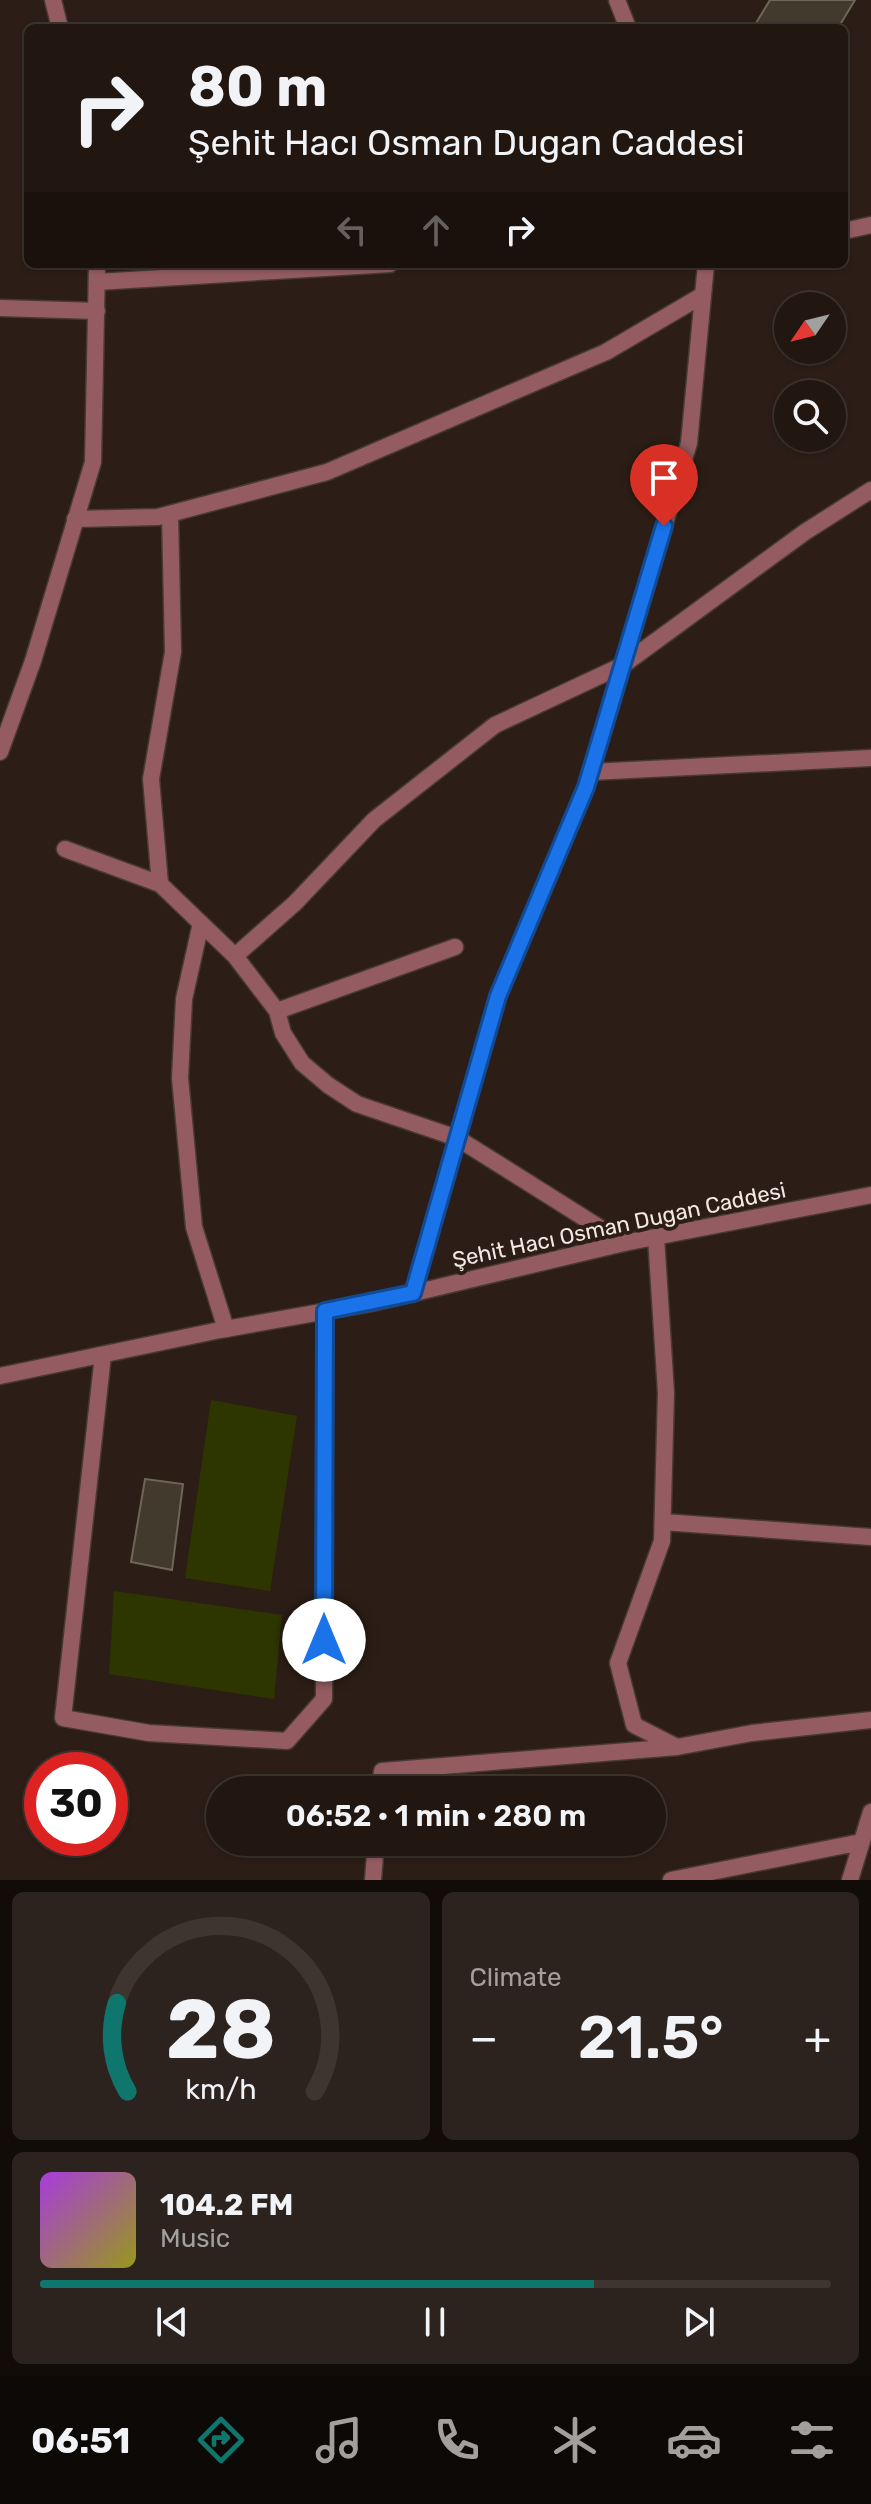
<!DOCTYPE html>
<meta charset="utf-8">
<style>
:root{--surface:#211610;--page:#2d231e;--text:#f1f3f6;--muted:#a29f9f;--line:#3e3530;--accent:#0f766e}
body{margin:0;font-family:Rubik,sans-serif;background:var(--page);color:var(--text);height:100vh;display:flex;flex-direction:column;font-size:30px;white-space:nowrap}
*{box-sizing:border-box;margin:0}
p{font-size:26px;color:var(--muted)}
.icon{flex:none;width:44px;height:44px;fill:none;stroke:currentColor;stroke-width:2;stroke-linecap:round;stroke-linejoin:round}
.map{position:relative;height:1880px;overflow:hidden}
.drawer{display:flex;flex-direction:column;gap:12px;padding:12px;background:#120c09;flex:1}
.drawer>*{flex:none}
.top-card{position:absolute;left:24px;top:24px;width:824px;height:244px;border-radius:12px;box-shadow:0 2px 6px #0004,0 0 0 2px var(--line);background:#211610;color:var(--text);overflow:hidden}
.needle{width:52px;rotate:235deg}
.tools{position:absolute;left:774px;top:292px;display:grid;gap:16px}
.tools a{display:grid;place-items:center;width:72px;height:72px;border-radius:50%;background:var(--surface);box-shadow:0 2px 6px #0004,0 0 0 2px var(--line);font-size:40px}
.speed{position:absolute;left:24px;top:1752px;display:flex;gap:16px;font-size:40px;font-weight:700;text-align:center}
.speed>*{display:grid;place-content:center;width:104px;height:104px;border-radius:50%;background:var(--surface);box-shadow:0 2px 6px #0004,0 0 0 2px var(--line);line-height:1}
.speed .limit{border:12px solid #d22;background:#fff;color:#111}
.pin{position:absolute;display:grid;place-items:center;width:68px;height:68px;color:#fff;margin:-82px -34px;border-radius:50% 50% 50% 0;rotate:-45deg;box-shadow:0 0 8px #0007}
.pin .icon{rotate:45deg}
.me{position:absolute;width:88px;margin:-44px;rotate:0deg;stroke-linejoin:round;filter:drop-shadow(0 0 6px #0008)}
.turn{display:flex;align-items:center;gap:28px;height:168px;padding:0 32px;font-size:36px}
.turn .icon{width:104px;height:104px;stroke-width:2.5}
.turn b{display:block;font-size:56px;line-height:68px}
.lanes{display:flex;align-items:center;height:76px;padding:0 32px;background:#0003;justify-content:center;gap:40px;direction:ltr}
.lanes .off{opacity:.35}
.big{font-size:60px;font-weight:600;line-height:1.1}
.drawer .card{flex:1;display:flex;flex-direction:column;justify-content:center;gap:12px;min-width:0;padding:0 28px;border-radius:12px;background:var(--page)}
.drawer .dial{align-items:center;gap:0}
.dial svg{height:208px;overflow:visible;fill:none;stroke:var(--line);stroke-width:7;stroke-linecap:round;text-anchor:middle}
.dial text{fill:var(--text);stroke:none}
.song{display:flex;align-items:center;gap:24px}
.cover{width:96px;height:96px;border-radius:12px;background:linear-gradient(135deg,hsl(280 70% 55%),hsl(60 70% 35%))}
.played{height:8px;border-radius:4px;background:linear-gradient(90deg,var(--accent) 70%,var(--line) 70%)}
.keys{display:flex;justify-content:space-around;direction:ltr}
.heat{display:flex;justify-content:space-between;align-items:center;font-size:44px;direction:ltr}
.drawer .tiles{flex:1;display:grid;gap:12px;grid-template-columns:1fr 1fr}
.card:last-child{grid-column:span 2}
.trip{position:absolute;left:206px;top:1776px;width:460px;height:80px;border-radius:40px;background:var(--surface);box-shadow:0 2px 6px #0004,0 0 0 2px var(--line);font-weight:600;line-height:80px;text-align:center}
.dock{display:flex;height:128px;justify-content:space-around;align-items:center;background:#0d0906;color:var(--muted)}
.dock .icon{width:56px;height:56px}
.dock .on{color:var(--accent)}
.dock b{font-size:36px;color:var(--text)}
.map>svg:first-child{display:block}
.green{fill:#2e3600}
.building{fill:#423a2c;stroke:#6f6657;stroke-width:2}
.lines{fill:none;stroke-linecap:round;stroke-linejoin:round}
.minor-casing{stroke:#483a33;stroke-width:19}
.tertiary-casing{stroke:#483a33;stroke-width:19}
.minor{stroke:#945c61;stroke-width:16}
.tertiary{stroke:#945c61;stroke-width:16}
.route-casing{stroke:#114b97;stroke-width:20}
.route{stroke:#1a73e8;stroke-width:14}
.labels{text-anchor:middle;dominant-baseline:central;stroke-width:8;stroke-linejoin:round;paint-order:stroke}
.street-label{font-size:22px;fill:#f3e8e3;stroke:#2c1e16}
</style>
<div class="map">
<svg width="871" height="1880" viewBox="0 0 871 1880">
<rect width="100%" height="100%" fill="#2c1e16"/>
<!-- green -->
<path class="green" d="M211,1400L297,1416L270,1591L185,1578Z
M114,1591L282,1615L274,1699L109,1674Z"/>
<!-- building -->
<path class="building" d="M770,0H855L838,28H753Z
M145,1479L183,1484L172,1570L131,1562Z"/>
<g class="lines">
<!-- minor casing -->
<g class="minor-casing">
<path id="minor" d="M617,0L628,28
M844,231L871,225
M97,282L390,264
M0,308L97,311
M75,519L158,517L327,472L606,352L703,295
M591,772L871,758
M65,849L160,884L235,956L277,1011L283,1033L302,1063L328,1085L357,1104L457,1138L624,1243
M160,884L151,779L173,652L170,514
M201,923L184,999L180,1078L194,1227L226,1329
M235,956L295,903L374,820L495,725L623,665L805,532L871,490
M277,1011L455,947
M656,1237L666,1393L662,1541L618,1663L634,1725L677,1747
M413,1293L498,996L586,787L689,443L706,264
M103,1355L63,1718L149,1733L287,1741L324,1699L325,1311
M663,1522L871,1537
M380,1790L382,1771L677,1747L752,1733L871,1720
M373,1880L376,1842
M671,1880L861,1842
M850,1880L871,1812"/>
</g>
<!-- tertiary casing -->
<g class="tertiary-casing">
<path id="tertiary" d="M53,0L60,28
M0,752L33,661L93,462L97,264
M0,1376L220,1330L372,1303L624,1243L871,1195"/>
</g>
<!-- minor -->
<use href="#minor" class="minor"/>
<!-- tertiary -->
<use href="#tertiary" class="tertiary"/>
</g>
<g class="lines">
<!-- route casing -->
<g class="route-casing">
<path id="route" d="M324,1640L325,1311L413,1293L498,996L586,787L664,526"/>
</g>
<!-- route -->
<use href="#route" class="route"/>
</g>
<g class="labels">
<!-- street labels -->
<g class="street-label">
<text transform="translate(619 1225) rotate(-12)">Şehit Hacı Osman Dugan Caddesi</text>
</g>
</g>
</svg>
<div class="tools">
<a><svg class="needle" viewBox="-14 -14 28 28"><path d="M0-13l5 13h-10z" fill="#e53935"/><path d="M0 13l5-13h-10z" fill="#a29f9f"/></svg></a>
<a><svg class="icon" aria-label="search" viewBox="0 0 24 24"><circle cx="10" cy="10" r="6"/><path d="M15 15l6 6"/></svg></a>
</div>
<div class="speed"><div class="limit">30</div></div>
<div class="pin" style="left:664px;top:526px;background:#d93025"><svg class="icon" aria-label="arrive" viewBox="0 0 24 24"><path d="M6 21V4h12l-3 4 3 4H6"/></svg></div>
<svg class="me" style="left:324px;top:1640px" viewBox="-20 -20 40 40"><circle r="19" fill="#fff"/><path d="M0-13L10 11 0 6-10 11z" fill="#1a73e8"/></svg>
<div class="trip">06:52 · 1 min · 280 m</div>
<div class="top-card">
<div class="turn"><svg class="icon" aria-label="right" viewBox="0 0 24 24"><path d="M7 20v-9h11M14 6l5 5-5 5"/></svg><div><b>80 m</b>Şehit Hacı Osman Dugan Caddesi</div></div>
<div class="lanes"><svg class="icon off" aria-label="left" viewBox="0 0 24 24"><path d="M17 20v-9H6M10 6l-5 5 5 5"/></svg><svg class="icon off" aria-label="ahead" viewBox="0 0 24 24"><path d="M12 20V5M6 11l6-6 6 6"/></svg><svg class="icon" aria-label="right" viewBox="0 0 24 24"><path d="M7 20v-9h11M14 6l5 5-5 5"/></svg></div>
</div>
</div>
<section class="drawer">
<div class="tiles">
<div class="card dial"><svg viewBox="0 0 100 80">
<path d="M14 69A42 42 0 1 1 86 69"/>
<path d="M14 69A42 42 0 0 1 10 35" stroke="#0f766e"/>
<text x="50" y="56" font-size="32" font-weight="700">28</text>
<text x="50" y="72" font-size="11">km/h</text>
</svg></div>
<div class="card"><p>Climate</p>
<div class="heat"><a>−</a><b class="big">21.5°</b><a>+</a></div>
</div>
<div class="card">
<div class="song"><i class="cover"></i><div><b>104.2 FM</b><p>Music</p></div></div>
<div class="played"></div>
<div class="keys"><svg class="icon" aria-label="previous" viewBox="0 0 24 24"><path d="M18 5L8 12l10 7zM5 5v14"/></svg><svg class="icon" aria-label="pause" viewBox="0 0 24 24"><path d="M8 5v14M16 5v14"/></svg><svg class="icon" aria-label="next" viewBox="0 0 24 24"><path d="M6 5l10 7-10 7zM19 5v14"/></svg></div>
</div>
</div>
</section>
<nav class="dock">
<b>06:51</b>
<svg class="icon on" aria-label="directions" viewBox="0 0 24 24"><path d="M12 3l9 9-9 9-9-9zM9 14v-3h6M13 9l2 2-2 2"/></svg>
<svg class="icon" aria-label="music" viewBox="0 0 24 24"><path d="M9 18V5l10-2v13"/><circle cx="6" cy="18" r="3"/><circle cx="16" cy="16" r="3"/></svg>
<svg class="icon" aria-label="phone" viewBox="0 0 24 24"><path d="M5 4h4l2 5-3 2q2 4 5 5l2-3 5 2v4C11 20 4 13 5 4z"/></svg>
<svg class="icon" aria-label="climate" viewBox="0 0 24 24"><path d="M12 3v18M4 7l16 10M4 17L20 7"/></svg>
<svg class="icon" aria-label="car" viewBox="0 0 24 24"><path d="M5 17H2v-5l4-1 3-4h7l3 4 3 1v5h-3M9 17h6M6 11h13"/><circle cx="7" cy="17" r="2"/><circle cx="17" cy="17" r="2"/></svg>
<svg class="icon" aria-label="filters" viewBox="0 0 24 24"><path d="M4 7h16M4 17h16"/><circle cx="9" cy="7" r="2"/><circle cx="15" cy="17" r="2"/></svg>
</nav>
